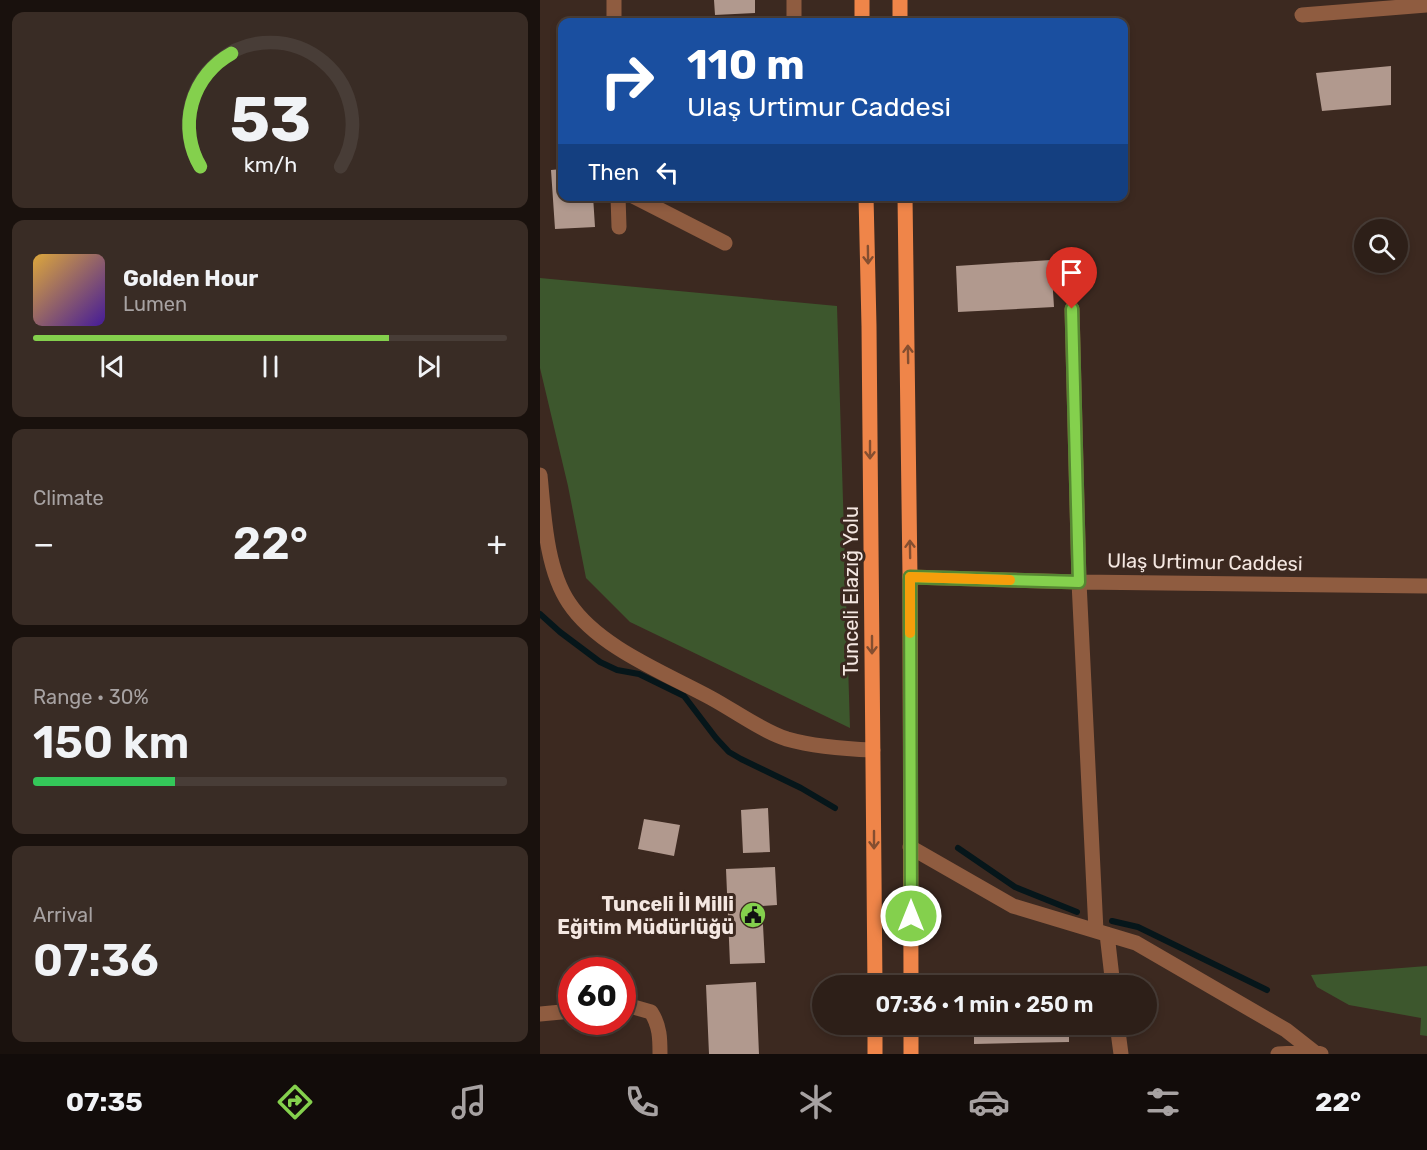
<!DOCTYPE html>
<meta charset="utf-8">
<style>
:root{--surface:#2d1f18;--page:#392c25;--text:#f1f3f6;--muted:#a7a2a2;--line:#483d37;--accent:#84d04d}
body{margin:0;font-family:Rubik,sans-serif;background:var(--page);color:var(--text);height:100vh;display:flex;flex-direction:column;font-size:22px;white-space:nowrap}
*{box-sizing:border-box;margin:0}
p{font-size:20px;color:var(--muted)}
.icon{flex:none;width:33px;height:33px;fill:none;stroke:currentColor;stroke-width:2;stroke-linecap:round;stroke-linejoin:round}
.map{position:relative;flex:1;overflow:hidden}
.drawer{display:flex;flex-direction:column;gap:12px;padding:12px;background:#19110d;width:540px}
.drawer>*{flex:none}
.guide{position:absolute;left:18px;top:18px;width:570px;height:183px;border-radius:12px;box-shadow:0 3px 9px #0003,0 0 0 2px var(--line);background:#1a4fa0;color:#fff;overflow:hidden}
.buttons{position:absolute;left:814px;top:219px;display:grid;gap:12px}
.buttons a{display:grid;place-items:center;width:54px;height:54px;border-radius:50%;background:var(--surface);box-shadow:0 3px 9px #0003,0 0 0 2px var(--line);font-size:30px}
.speed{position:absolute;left:18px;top:957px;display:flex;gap:12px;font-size:30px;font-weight:700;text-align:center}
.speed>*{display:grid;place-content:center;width:78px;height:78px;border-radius:50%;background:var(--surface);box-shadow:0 3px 9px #0003,0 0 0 2px var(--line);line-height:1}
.speed .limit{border:9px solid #d22;background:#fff;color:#111}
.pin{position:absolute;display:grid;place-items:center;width:51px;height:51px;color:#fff;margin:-62px -26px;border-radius:50% 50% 50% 0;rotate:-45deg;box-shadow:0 0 6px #0007}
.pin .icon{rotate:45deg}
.me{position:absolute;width:66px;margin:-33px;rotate:0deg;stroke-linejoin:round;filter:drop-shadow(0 0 4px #0008)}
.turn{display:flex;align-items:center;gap:21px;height:126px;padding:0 30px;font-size:27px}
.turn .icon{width:78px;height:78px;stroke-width:2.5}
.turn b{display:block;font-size:42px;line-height:51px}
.then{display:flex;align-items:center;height:57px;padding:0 30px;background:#0003;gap:12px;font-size:22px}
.big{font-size:45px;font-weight:600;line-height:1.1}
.drawer .tile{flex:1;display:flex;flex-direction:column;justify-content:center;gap:9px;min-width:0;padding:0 21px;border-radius:12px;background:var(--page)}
.drawer .dial{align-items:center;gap:0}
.dial svg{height:156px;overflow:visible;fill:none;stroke:var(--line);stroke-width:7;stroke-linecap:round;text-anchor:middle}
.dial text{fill:var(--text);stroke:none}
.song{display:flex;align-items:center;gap:18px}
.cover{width:72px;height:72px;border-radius:9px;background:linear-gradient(135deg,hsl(40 70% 55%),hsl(260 70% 35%))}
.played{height:6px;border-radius:3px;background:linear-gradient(90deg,var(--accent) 75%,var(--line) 75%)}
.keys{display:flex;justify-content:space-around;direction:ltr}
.heat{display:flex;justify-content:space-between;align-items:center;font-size:33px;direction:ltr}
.charge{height:9px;border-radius:4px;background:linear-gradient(90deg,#34c759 30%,var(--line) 0)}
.trip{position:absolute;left:272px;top:975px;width:345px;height:60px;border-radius:30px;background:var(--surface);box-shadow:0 3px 9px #0003,0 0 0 2px var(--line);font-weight:600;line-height:60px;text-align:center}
.tabs{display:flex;height:96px;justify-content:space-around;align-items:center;background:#120c0a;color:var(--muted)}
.tabs .icon{width:42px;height:42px}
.tabs .on{color:var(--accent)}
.tabs b{font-size:27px;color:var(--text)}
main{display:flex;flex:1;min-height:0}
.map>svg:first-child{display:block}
.green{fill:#3d572d}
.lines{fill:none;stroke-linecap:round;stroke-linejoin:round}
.stream{stroke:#06161a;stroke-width:6}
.building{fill:#b1998e}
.minor{stroke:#8f5c40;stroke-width:15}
.major{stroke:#ef8549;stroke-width:15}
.oneway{stroke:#844e30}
.route-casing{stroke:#568732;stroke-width:15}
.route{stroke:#84d04d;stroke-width:10}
.slow{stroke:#f59e0b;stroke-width:10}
.labels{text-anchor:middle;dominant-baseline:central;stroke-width:6;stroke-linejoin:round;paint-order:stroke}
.street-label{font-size:20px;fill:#f4e7e1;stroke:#3c2920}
.poi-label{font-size:20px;font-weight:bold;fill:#f4e7e1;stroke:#3c2920;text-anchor:end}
</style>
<main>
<section class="drawer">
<div class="tile dial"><svg viewBox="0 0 100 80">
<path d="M14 69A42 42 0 1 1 86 69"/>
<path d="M14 69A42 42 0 0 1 30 11" stroke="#84d04d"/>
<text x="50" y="56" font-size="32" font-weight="700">53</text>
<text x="50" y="72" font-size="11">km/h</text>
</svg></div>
<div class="tile">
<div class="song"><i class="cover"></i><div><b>Golden Hour</b><p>Lumen</p></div></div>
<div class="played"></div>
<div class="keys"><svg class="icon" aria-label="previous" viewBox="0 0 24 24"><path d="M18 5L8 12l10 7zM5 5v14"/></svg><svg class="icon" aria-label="pause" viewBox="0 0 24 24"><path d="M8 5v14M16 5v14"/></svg><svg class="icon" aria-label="next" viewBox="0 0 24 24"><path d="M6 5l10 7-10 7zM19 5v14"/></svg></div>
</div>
<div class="tile"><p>Climate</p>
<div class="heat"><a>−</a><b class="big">22°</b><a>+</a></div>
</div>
<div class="tile"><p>Range · 30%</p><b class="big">150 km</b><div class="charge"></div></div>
<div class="tile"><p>Arrival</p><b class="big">07:36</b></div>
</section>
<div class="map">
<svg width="887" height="1054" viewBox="0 0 887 1054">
<rect width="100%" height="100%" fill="#3c2920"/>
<!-- green -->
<path class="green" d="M0,278L297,306L310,728L90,622L46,578L28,486L0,368Z
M887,966V1036L880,1035L881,1018L809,1005L777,987L771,975Z"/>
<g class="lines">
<!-- stream -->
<path class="stream" d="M0,614L20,632L60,662L77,670L99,674L144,696L176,738L189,752L201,759L261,788L295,808
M418,848L475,887L537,912
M572,921L598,927L727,990"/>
</g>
<!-- building -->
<path class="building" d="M174,0H215V13L175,15Z
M851,66V105L782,111L776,73Z
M22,169V196H53L55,227L15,229L11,170Z
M511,260L514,307L418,312L416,266Z
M228,808L230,852L203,853L201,810Z
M104,819L140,825L134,856L98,849Z
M235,867L237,905L222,906L225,963L190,964L186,869Z
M216,982L219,1054H169L166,985Z
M434,1024H529V1042L434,1044Z"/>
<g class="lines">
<!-- minor -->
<path class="minor" d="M74,0V22
M254,0V22
M762,15L887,5
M78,196L79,227
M93,196L185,243
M532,309L539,582L556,931
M0,475C4,515 6,569 29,603C58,647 125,673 171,698C195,711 222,731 247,739C275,747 304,749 333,750
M370,577L539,582L887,586
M370,847L473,906L596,943L746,1030L774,1052L781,1054
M567,934L573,986
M82,1006H90L111,1012C120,1026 120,1039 120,1054
M0,1014L32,1011
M577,1024L581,1054
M738,1054L774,1052V1054"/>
<!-- major -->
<path class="major" d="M322,0V22
M360,0V22
M326,196L329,326L335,986
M365,196L370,577L371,986
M335,1024V1054
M371,1024V1054"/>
</g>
<!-- one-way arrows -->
<defs><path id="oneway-shaft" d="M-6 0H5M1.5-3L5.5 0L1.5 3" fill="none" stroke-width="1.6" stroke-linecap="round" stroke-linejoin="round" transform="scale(1.5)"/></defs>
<g class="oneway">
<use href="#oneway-shaft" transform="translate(328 255) rotate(89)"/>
<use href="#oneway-shaft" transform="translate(368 354) rotate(-91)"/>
<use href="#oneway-shaft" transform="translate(330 450) rotate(90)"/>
<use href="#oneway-shaft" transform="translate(370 549) rotate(-91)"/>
<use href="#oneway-shaft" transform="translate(332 645) rotate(90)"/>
<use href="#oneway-shaft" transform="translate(334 840) rotate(90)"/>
</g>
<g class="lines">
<!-- route casing -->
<g class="route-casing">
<path id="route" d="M371,916L370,577L539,582L532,309"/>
</g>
<!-- route -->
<use href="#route" class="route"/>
<!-- slow -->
<path class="slow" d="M370,633V577L470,580"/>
</g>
<!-- icons -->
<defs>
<g id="civic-disc" transform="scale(1.35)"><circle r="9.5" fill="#84d04d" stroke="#3c2920"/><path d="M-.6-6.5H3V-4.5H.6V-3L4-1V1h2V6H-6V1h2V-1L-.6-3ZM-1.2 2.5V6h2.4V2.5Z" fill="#111"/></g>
</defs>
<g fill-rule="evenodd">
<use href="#civic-disc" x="213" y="915"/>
</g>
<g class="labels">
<!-- street labels -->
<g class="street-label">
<text transform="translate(665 562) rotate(1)">Ulaş Urtimur Caddesi</text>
<text transform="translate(311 591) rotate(-90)">Tunceli Elazığ Yolu</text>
</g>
<!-- poi labels -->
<g class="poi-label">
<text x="194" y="904">Tunceli İl Milli<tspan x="194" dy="23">Eğitim Müdürlüğü</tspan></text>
</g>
</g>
</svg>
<div class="buttons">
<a><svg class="icon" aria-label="search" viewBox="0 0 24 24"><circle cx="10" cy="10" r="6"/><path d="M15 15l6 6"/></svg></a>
</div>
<div class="speed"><div class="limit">60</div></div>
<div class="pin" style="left:532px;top:309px;background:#d93025"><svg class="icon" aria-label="arrive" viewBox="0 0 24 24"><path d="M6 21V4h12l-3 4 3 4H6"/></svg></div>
<svg class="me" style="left:371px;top:916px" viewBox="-20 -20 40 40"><circle r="17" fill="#84d04d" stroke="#fff" stroke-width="3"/><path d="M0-11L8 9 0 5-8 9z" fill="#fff"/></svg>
<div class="trip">07:36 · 1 min · 250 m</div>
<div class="guide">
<div class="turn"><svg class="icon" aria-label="right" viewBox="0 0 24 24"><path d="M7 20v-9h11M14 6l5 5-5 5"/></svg><div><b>110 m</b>Ulaş Urtimur Caddesi</div></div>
<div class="then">Then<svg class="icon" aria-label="left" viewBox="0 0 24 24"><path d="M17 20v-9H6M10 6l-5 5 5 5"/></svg></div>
</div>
</div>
</main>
<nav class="tabs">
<b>07:35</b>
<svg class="icon on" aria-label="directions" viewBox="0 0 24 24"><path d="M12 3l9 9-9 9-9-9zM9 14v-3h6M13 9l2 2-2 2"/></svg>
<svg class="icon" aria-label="music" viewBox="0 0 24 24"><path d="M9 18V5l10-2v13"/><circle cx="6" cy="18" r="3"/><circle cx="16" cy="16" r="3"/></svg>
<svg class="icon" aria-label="phone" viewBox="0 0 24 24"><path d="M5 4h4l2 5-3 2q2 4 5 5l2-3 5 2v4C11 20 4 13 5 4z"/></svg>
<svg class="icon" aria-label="climate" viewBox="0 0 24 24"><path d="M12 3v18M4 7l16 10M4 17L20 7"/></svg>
<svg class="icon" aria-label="car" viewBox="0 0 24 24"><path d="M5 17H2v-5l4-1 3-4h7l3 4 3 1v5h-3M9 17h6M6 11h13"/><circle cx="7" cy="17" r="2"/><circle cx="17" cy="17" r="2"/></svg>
<svg class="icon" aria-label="filters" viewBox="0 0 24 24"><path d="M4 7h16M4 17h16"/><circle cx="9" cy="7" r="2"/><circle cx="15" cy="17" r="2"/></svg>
<b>22°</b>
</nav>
